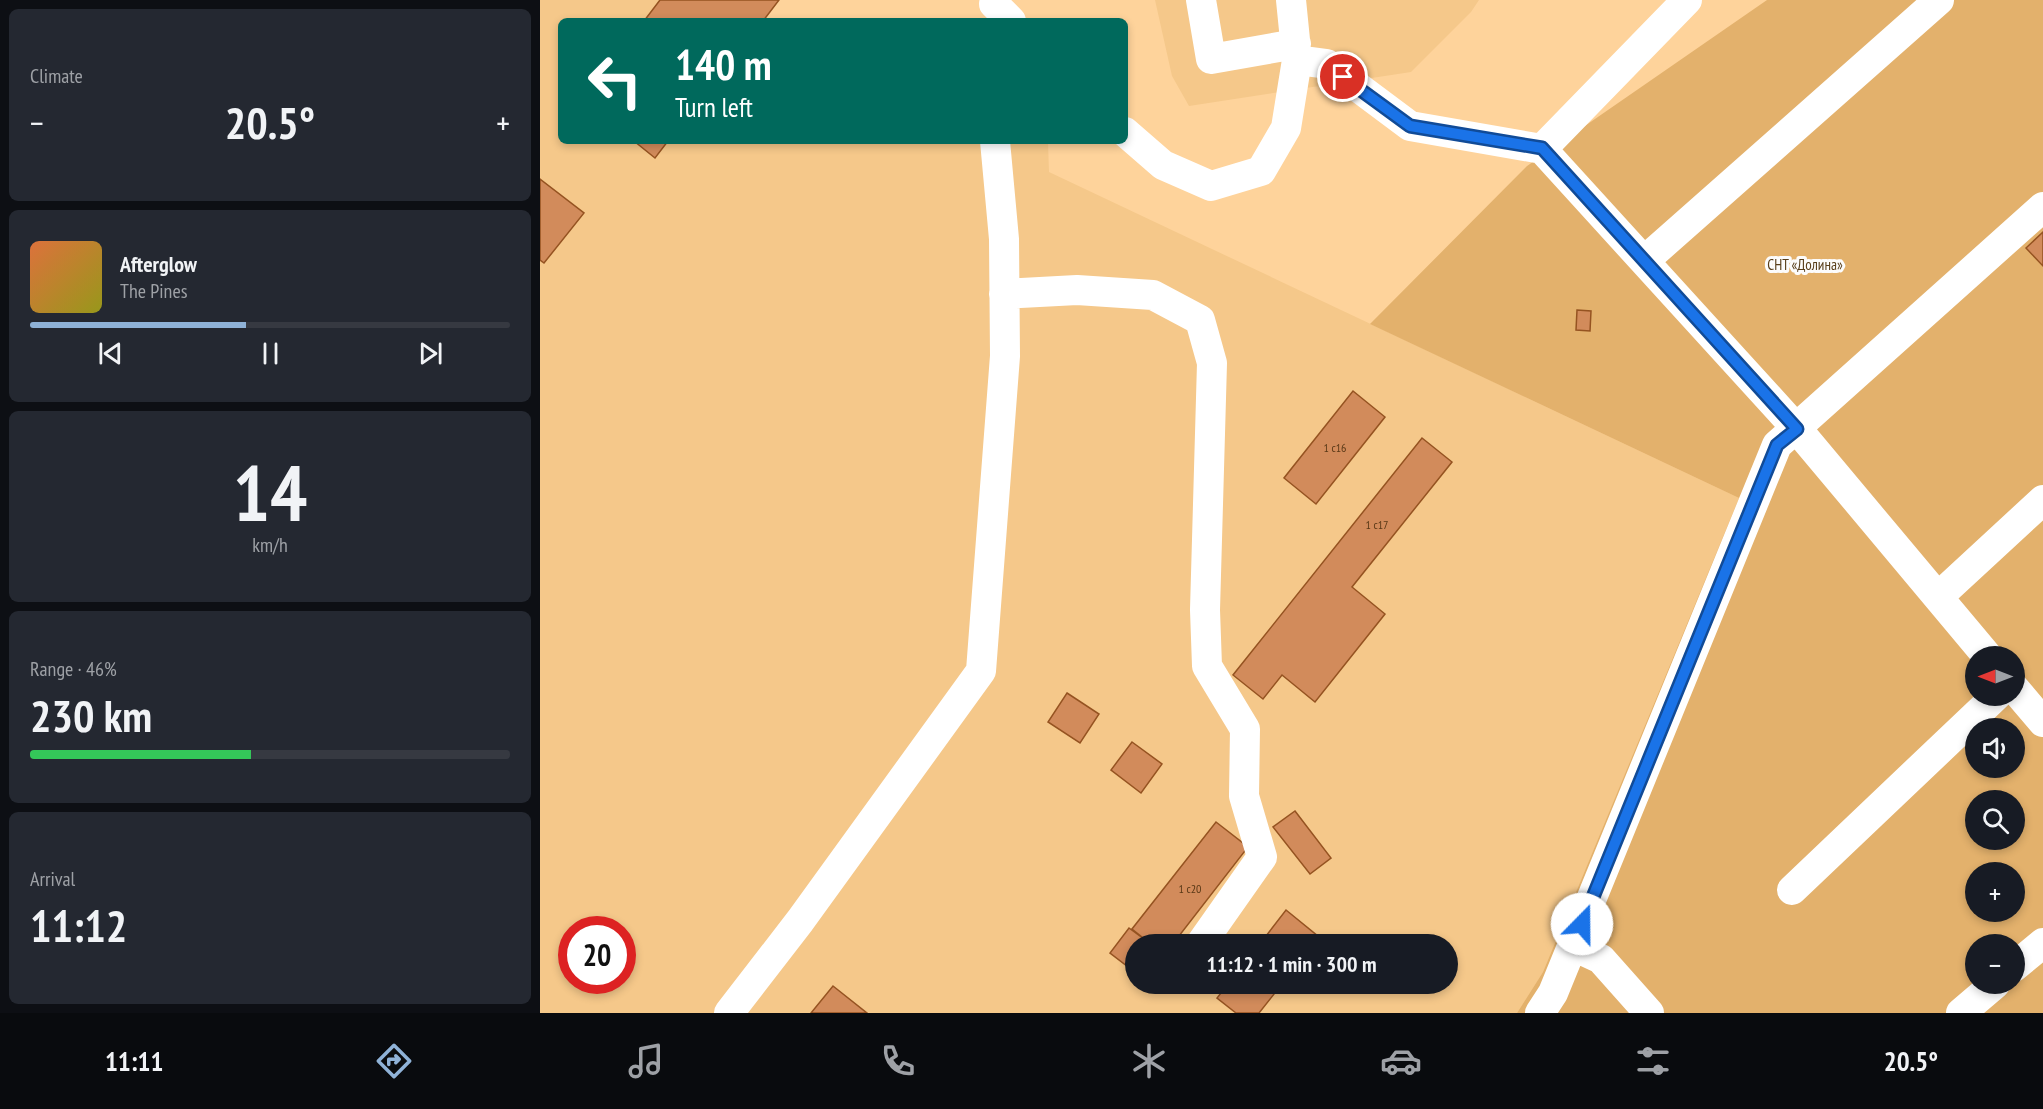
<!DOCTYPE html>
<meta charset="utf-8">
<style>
:root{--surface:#171b24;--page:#242831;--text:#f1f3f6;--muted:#9ea1a6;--line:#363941;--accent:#8fb2d7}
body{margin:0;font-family:"PT Sans Narrow",sans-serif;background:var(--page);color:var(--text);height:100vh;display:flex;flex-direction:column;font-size:22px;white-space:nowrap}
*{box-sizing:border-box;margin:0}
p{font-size:20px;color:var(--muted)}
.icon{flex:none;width:33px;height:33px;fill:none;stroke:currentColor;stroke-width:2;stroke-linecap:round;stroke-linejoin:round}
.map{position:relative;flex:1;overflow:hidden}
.drawer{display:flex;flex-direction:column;gap:9px;padding:9px;background:#0d0f14;width:540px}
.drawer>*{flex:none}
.banner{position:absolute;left:18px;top:18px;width:570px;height:126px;border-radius:9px;box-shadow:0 3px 9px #0003;background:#00695c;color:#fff;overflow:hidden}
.needle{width:39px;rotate:270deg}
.fabs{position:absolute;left:1425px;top:646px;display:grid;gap:12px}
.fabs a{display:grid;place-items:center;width:60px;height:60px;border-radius:50%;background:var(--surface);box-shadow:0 3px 9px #0003;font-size:30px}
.speed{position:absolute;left:18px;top:916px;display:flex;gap:12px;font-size:30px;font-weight:700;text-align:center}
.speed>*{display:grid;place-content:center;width:78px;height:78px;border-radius:50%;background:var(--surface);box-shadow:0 3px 9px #0003;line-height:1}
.speed .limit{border:9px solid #d22;background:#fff;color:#111}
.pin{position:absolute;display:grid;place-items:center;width:51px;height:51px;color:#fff;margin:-26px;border:3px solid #fff;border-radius:50%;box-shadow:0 2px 6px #0007}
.me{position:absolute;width:66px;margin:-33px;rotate:22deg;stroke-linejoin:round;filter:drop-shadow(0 0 4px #0008)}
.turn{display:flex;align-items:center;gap:21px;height:126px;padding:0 18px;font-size:27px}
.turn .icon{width:78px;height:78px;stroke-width:2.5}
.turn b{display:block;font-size:42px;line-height:51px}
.big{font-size:45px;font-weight:600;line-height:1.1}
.drawer .widget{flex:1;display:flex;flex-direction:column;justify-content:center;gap:9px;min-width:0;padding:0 21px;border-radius:9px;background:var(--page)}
.drawer .dial{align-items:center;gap:0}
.dial b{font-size:78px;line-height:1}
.song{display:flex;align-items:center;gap:18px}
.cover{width:72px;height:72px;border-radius:9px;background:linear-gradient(135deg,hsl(20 70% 55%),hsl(60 70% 35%))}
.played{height:6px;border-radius:3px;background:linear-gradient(90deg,var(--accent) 45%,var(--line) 45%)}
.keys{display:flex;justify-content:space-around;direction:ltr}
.heat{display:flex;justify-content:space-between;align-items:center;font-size:33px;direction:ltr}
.charge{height:9px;border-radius:4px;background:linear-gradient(90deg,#34c759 46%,var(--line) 0)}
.trip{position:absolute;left:585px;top:934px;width:333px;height:60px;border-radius:30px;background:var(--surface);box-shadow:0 3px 9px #0003;font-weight:600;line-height:60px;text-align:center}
.tabs{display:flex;height:96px;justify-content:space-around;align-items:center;background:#090b0e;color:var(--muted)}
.tabs .icon{width:42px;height:42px}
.tabs .selected{color:var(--accent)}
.tabs b{font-size:27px;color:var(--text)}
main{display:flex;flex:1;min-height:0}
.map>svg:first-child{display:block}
.built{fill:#f5c88a;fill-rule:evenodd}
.green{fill:#e3b16c;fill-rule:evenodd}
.building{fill:#d28b5b;stroke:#955321;stroke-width:1.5}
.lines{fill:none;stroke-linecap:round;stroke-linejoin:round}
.minor{stroke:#fff;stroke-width:30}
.route-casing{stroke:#114b97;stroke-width:15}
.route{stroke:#1a73e8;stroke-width:10}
.labels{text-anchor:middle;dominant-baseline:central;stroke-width:6;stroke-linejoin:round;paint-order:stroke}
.number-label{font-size:12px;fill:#5a3917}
.park-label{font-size:15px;fill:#583e1a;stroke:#fcfcfc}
</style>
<main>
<section class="drawer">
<div class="widget"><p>Climate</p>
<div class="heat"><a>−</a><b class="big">20.5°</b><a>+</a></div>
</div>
<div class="widget">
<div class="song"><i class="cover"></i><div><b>Afterglow</b><p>The Pines</p></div></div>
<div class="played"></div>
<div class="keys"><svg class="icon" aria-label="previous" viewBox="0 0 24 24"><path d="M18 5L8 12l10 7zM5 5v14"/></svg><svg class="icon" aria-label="pause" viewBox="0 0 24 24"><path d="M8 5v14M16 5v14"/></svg><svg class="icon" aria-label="next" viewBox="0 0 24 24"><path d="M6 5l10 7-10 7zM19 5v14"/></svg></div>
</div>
<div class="widget dial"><b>14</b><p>km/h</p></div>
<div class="widget"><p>Range · 46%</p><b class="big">230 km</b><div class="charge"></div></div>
<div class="widget"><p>Arrival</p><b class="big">11:12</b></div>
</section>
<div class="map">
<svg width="1503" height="1013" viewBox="0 0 1503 1013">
<rect width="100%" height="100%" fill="#fed39b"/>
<!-- built -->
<path class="built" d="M0,0H239L223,21H21V141L508,142L509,172L1199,498L1003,972L977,1013H0ZM32,930H82V981H32ZM596,945H908V984H596Z
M615,0H939L931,12L871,72L649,106L632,76Z"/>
<!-- green -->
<path class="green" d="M1227,0H1503V1013H977L1003,972L1199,498L830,324L987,166ZM1436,657H1474V696H1436ZM1436,729H1474V768H1436ZM1436,801H1474V840H1436ZM1436,873H1474V912H1436ZM1436,945H1474V984H1436Z"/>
<!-- building -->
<path class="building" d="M120,0H239L223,21H104Z
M94,141H128L115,158Z
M0,179L44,213L4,263L0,260Z
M1503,232V266L1486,248Z
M1037,310L1051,311L1050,331L1036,330Z
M813,391L845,417L776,504L744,478Z
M882,438L912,462L812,587L845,614L775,702L742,675L723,699L693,675Z
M527,693L559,714L540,743L508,722Z
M592,742L622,764L601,793L571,770Z
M755,811L791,858L770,874L733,827Z
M676,822L708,847L632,945H612L592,929Z
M746,910L779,937L773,945H719Z
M589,928L612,945H596V973L570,953Z
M688,984H742L719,1013H696L677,998Z
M293,986L327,1013H271Z"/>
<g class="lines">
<!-- minor -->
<path class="minor" d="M661,0L671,59L756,44
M454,4L471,21
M757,60L787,64L870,126L1002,149L1147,0
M585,132L623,165L671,186L721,171L746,128L757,60L751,0
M1002,149L1257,429L1448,657
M1104,261L1399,0
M464,294L537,290L613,295L660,320L672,363L665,610L667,666L705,729L704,796L722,857L660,945
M1398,597L1503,500
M1474,688L1503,722
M1252,890L1456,696
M1033,946L1061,959L1109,1013
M1474,967L1503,943
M189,1013L260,921L441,671L465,356L464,239L455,141
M1000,1013L1013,993L1237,445L1503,207
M1421,1013L1455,984"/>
</g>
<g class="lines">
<!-- route casing -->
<g class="route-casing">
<path id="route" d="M803,77L870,126L1002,148L1257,429L1237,445L1042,924"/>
</g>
<!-- route -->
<use href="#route" class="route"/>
</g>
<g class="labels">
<!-- number labels -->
<g class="number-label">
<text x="795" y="447">1 с16</text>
<text x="837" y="524">1 с17</text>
<text x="650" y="888">1 с20</text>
</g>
<!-- park labels -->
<g class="park-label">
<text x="1265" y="264">СНТ «Долина»</text>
</g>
</g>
</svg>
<div class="fabs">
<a><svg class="needle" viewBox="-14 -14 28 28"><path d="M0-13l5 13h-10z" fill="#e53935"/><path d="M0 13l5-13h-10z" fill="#9ea1a6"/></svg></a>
<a><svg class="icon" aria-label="sound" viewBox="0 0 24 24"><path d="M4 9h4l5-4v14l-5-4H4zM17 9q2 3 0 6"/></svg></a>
<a><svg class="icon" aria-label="search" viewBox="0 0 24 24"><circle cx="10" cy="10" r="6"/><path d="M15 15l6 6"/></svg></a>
<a>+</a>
<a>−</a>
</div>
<div class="speed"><div class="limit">20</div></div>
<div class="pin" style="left:803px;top:77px;background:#d93025"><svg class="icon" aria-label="arrive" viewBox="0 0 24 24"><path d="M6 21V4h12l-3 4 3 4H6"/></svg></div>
<svg class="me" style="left:1042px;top:924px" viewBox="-20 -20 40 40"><circle r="19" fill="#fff"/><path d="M0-13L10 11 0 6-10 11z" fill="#1a73e8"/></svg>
<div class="trip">11:12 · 1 min · 300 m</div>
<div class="banner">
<div class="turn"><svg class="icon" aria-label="left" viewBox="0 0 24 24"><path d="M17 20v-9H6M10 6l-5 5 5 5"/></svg><div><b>140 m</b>Turn left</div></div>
</div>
</div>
</main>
<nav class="tabs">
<b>11:11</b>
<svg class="icon selected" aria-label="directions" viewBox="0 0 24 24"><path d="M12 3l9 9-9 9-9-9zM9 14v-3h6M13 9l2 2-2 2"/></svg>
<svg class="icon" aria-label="music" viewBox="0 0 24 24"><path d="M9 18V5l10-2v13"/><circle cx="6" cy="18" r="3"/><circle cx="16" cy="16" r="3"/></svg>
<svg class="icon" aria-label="phone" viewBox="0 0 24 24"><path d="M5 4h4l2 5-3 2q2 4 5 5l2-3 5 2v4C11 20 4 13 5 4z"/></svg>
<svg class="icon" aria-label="climate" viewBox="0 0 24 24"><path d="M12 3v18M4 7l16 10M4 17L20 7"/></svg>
<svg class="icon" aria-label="car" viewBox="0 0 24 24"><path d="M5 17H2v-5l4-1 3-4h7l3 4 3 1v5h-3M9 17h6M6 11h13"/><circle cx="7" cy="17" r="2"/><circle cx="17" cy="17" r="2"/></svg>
<svg class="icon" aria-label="filters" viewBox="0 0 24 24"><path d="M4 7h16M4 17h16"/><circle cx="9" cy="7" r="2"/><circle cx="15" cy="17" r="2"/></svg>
<b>20.5°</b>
</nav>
